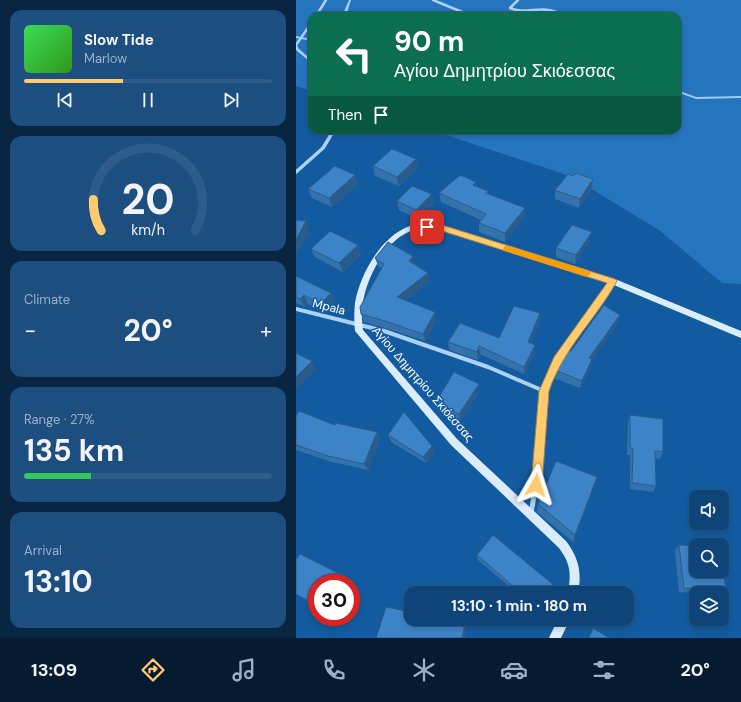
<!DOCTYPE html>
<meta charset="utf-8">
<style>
:root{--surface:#0e4478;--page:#1c4e80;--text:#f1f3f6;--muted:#9bb0c6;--line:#2e5c8a;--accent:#ffcb6e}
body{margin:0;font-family:"DM Sans",sans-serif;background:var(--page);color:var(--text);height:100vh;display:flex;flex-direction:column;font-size:15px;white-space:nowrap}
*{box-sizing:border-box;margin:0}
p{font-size:13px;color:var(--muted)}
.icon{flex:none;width:22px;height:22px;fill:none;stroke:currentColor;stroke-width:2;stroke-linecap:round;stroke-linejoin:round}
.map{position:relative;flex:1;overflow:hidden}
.side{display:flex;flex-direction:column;gap:10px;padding:10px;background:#082542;width:296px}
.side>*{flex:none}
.hud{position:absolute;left:12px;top:12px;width:373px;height:122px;border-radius:12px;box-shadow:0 2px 6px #0003,0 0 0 1px var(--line);background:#0b6e4f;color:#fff;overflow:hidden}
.fabs{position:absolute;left:393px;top:490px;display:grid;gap:8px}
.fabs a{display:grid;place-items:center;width:40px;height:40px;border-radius:8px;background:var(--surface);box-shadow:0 2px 6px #0003,0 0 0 1px var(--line);font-size:20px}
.speed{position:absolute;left:12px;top:574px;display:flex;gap:8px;font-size:20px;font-weight:700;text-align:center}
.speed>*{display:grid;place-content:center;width:52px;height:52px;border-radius:50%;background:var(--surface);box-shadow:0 2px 6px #0003,0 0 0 1px var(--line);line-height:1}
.speed .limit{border:6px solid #d22;background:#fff;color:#111}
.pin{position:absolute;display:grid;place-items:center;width:34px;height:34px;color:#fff;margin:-17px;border-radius:8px;box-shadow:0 2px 6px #0006}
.me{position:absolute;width:44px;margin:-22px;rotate:6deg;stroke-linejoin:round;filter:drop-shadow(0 0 3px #0008)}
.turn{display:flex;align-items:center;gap:14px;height:84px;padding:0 20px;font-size:18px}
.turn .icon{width:52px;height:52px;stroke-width:2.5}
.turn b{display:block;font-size:28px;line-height:34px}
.then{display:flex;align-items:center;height:38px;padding:0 20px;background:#0003;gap:8px;font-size:15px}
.big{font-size:30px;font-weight:700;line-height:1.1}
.side .card{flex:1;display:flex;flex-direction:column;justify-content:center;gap:6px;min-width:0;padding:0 14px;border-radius:12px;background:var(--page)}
.side .dial{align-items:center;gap:0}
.dial svg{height:104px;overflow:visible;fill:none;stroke:var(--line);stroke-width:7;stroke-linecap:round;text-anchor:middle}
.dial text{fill:var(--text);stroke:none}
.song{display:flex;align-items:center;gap:12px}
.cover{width:48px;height:48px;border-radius:6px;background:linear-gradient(135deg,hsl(130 70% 55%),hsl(110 70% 35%))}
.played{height:4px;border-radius:2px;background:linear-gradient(90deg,var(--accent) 40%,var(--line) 40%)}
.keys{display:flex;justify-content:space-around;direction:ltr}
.heat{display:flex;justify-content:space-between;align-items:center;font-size:22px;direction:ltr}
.charge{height:6px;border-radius:3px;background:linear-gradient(90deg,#34c759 27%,var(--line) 0)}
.trip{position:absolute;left:108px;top:586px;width:230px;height:40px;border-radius:12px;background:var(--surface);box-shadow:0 2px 6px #0003,0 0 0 1px var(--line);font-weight:700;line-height:40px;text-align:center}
.menu{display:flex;height:64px;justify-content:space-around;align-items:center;background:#061b30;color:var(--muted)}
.menu .icon{width:28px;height:28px}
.menu .active{color:var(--accent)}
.menu b{font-size:18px;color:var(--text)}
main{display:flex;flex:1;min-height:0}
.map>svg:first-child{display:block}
.green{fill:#2575be}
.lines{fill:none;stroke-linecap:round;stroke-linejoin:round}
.stream{fill:#9dcef7;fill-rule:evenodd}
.street-far3{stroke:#abd2f4;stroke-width:2.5}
.street-far2{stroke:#abd2f4;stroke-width:3.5}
.street-far1{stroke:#abd2f4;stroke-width:4}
.street{stroke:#abd2f4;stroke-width:5}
.secondary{fill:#dbecfd;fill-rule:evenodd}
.wall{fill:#3472ab}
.shaded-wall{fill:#2a5c8b}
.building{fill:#3c84c7;stroke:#2a5c8b}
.route{fill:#ffcb6e;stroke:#a68448}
.slow{fill:#f59e0b}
.labels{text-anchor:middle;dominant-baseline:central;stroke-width:3;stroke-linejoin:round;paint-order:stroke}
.street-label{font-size:12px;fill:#fff;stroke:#135ba0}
</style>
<main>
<section class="side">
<div class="card">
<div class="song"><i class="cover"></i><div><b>Slow Tide</b><p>Marlow</p></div></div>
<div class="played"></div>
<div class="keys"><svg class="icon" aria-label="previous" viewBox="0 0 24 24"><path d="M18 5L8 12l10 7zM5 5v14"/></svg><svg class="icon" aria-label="pause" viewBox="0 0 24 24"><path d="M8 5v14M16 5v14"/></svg><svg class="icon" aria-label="next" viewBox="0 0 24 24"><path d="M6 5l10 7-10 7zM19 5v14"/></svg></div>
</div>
<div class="card dial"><svg viewBox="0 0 100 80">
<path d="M14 69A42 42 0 1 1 86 69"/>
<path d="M14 69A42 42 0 0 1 8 45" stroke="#ffcb6e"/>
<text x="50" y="56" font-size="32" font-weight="700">20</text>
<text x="50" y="72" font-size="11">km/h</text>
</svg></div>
<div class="card"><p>Climate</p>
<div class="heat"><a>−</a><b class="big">20°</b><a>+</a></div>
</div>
<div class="card"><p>Range · 27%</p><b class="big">135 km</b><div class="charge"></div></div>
<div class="card"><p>Arrival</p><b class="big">13:10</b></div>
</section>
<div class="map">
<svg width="445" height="638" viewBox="0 0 445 638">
<rect width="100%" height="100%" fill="#135ba0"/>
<!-- green -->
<path class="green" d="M0,0H445V284L426,283L363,230L274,176L135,130H381V16H16V91L0,86Z"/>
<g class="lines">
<!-- stream -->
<path class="stream" d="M53,0H55L50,16H46Z
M0,36L16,39V41L0,38Z
M381,90L400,97L445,96V98L400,99L381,92Z"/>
<!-- street-far3 -->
<path class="street-far3" d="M137,0L176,16
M222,0L214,8C229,15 244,5 260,12L257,16
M20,16L30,0
M0,45L16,22
M0,45L1,49L16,62"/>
<!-- street-far2 -->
<path class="street-far2" d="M0,172L27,148L38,130"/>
<!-- street-far1 -->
<path class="street-far1" d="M0,309L88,331L192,367L248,391
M245,424C246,413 245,401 248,390C259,351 293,314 316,281"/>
<!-- street -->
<path class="street" d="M235,513L240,485L245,423"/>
<!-- secondary -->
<path class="secondary" d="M123,224L146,225L319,279L445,331V338L313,283L146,230C137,230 127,227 118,230C91,237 71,277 67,302C65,312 66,321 67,330L161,439L270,541C283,558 286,573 282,593H272C275,574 275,564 263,548L155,445L59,331C58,322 58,313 59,303C64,273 89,228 123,224Z
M262,619H274L265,638H253Z"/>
</g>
<!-- wall -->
<path class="wall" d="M77,166L122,168L103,186L79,176Z
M277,176L297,179L296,188L283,208L259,199V190Z
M180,182L181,187L192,191V194L229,208L228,217L209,242L183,232V223L185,220L145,202L143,193Z
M62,184L36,207L16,198L12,189Z
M136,194L137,204L122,219L103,210L101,201Z
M294,241L279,264L260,257V248Z
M62,245L65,254L47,272L19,257L15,249Z
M79,258L119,264L134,281L110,300L140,320L129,341L89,328L68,322L65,314L86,269L82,266Z
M0,276L39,301L28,312L12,304L9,307L0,303Z
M324,315L322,323L296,360L295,367L284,388L258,378L259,370L275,351Z
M244,321L235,343L239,353L228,374L184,354L182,360L153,350L152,342L203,338Z
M183,384V392L164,421L142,410L140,402Z
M0,415L39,425L81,432L84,439L72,470L36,462L0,450Z
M334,415L367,452L364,459L360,458V486L357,492L334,489V455H331L332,422Z
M92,435L136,446L138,452L130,463L95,442Z
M298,486L277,542L241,512L242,504Z
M383,545L430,591L426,594V593H400L383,592L379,550Z
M181,555L265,591L264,593H221L182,560Z"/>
<!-- shaded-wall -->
<path class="shaded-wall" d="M120,159L122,168L103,186L101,177Z
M59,175L62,184L36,207L33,198Z
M297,179L296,188L283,208L284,199Z
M180,182L181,191L177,185Z
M136,194L137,204L122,219L120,210Z
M229,208L228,217L209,242V233Z
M10,221L14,230L0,256V240Z
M296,232L294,241L279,264L280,255Z
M62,245L65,254L47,272L43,263Z
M117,256L119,265L113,261Z
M132,273L134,281L104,305L101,297Z
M35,293L39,301L28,312L25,304Z
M8,295L12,304L9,307L4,299Z
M139,312L140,320L129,341L127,334Z
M244,313V321L232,350V342Z
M324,315L322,323L296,360L295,367L284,388L286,381L293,358Z
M239,345V353L228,374V367Z
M183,346L184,354L182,360L181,352Z
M16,361L20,369L0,390V377Z
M183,384V392L164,421L163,414Z
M81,432L84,439L72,470L68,464Z
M136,446L138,452L130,463L127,457Z
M301,477L298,486L277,542L279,535Z
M44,574L49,578L46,583H39Z
M169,625L171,629L169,638H166Z"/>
<!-- building -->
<path class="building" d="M96,149L120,159L101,177L77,166Z
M39,166L59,175L33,198L12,189Z
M280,173L297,179L284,199L259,190L272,174L277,176Z
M164,175L180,182L177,185L192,191L190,193L229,208L209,233L183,223L190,214L143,193Z
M116,186L136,194L120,210L101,201Z
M0,220L10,221L0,240Z
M276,225L296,232L280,255L260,248Z
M34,231L62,245L43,263L15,249Z
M92,242L117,256L113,261L132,273L101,297L139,312L127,334L86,320L65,314L64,307L88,264L79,258Z
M0,276L35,293L25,304L8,295L4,299L0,297Z
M308,305L324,315L293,358L296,359L286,381L259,370L270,349L275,351Z
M218,306L244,313L232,342L239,345L228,367L183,346L181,352L152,342L164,323L203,338Z
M0,353L16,361L0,377Z
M158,372L183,384L163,414L140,402Z
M3,411L39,425L40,423L81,432L68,464L32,456L0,445V415Z
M108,412L136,446L127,457L92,435Z
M334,415L367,419V452L359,451L360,486L336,483L337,448H334Z
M260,461L301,477L279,535L242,504Z
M197,535L265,591L264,593H225L181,555Z
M383,545L400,546V571H426V559L430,591L388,588Z
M4,554L44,574L39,583H21V606L0,594V559Z
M90,607L115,612V619H145L169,625L166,638H80Z
M297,628L313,638H293Z"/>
<!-- route -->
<path class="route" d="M131,224L149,226L319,279L321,281C300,319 267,349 253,391L246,485L244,489L240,490L236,489L235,485L243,391L247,382L258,357L311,283L146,231L128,229V225Z"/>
<!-- slow -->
<path class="slow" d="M209,246H211L291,270L295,273L291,277L209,251L207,249Z"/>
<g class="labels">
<!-- street labels -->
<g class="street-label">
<text transform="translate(33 307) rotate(14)">Mpala</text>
<text transform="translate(127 384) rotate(49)">Αγίου Δημητρίου Σκιόεσσας</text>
</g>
</g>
</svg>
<div class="fabs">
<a><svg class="icon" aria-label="sound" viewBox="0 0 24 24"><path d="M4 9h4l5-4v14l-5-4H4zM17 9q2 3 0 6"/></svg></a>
<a><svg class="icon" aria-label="search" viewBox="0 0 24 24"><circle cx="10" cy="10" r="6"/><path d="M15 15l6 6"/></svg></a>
<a><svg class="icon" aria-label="layers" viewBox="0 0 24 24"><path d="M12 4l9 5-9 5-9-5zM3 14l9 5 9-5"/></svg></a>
</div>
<div class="speed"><div class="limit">30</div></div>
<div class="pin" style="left:131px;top:227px;background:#d93025"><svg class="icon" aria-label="arrive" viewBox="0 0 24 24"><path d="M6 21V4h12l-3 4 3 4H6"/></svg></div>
<svg class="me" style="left:240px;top:485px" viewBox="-20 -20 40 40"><path d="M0-17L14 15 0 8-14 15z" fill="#ffcb6e" stroke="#fff" stroke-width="4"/></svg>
<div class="trip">13:10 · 1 min · 180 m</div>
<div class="hud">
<div class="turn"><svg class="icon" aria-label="left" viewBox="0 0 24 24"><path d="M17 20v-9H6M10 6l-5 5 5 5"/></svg><div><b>90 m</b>Αγίου Δημητρίου Σκιόεσσας</div></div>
<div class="then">Then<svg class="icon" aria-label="arrive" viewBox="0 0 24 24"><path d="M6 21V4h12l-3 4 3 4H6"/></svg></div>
</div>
</div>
</main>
<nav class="menu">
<b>13:09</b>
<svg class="icon active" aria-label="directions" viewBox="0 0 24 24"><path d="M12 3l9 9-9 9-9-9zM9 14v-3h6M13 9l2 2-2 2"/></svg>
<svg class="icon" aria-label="music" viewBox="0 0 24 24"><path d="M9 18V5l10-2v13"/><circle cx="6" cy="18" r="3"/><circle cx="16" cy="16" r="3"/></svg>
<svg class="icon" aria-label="phone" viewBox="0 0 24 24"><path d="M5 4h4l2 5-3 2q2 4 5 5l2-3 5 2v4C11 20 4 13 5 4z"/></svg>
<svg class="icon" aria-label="climate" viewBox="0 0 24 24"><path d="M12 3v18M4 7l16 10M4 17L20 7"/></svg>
<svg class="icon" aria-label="car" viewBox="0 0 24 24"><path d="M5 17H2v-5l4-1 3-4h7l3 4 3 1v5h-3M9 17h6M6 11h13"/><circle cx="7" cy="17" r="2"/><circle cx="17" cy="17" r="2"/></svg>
<svg class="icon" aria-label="filters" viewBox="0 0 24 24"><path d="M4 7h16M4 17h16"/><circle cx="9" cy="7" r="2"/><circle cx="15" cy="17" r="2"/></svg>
<b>20°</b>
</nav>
